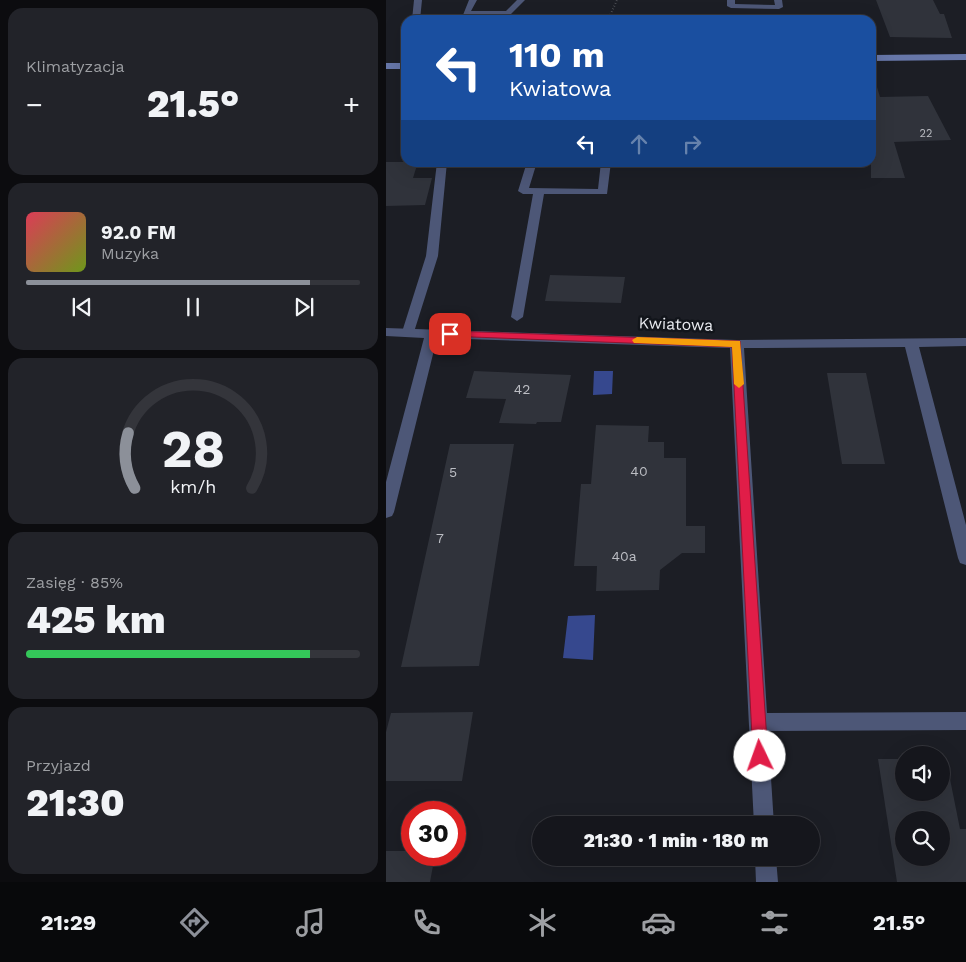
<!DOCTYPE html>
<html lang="pl">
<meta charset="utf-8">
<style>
:root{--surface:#15161c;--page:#222329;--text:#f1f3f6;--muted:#9d9fa3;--line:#34353b;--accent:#8c9099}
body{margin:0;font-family:"Work Sans",sans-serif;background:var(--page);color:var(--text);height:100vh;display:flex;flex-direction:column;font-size:19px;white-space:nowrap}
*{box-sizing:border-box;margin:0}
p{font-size:16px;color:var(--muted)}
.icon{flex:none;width:28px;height:28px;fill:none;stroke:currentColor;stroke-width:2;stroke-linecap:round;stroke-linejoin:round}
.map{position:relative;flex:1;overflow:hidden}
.sheet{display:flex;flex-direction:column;gap:8px;padding:8px;background:#0c0c0f;width:386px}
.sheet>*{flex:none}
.banner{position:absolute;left:15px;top:15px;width:475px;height:152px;border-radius:15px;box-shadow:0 5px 20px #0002,0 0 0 1px var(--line);background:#1a4fa0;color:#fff;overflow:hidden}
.fabs{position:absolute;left:509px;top:746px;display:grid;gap:10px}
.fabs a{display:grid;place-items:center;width:55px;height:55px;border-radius:50%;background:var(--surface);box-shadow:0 5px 20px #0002,0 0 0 1px var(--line);font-size:25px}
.speed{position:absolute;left:15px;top:801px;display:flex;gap:10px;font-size:25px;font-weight:700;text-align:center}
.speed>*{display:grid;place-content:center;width:65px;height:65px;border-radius:50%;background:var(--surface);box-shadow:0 5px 20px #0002,0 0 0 1px var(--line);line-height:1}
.speed .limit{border:8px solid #d22;background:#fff;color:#111}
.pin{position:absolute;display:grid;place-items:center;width:42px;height:42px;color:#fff;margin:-21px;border-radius:10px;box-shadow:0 2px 8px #0006}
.me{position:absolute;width:55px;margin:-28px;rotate:357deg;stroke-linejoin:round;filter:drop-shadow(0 0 4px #0008)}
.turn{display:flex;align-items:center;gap:18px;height:105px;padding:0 25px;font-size:22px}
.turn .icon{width:65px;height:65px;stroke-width:2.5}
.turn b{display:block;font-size:35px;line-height:42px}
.lanes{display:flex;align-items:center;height:48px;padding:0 25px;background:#0003;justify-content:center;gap:25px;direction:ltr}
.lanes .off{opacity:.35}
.big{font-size:38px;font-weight:800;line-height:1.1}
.sheet .card{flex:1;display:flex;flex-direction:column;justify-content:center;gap:8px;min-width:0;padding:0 18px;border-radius:15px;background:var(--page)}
.sheet .dial{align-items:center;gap:0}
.dial svg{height:130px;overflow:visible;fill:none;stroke:var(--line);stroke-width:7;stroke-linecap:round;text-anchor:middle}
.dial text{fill:var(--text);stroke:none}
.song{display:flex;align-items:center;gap:15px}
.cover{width:60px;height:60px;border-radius:8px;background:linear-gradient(135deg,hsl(350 70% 55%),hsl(80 70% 35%))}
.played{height:5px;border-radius:2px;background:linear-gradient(90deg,var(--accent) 85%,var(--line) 85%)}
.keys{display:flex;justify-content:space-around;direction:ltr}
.heat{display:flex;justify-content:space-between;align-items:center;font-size:28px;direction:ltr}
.charge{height:8px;border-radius:4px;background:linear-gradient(90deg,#34c759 85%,var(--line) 0)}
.trip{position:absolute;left:146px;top:816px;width:288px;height:50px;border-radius:25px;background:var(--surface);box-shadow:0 5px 20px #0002,0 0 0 1px var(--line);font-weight:800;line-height:50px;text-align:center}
.tabs{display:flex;height:80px;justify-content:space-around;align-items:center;background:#08090b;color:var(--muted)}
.tabs .icon{width:35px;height:35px}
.tabs .selected{color:var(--accent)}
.tabs b{font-size:22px;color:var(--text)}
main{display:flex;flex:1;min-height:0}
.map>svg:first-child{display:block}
.water{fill:#36488e}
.building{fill:#30333b;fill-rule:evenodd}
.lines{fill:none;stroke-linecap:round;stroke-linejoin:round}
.path{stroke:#67696f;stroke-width:2;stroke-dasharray:0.5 2.5;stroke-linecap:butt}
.lane{fill:#4d5777;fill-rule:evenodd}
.street{fill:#4d5777;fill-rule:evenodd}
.secondary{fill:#6777a9;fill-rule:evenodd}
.route{fill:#e11d48;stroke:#92132f}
.slow{fill:#f59e0b}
.labels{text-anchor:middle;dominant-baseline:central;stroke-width:5;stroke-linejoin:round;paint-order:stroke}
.far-number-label{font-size:11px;fill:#bbbdc3}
.number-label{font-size:14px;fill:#bbbdc3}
.street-label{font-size:16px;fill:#e9ebf0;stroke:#12151b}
</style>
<main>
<section class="sheet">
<div class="card"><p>Klimatyzacja</p>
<div class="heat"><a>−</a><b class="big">21.5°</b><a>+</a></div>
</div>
<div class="card">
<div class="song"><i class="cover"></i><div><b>92.0 FM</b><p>Muzyka</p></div></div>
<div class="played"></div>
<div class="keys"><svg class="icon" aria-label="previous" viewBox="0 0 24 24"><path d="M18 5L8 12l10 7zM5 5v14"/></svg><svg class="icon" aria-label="pause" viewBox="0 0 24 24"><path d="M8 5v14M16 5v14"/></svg><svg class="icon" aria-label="next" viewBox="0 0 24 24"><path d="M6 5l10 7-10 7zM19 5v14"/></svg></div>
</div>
<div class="card dial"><svg viewBox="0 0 100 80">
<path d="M14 69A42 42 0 1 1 86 69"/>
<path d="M14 69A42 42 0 0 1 10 35" stroke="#8c9099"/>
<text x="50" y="56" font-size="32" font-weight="700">28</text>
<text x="50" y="72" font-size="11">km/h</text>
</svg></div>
<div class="card"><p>Zasięg · 85%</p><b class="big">425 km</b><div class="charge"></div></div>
<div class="card"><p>Przyjazd</p><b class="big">21:30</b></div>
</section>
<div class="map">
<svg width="580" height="882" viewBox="0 0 580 882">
<rect width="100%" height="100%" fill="#1c1e25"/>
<!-- water -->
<path class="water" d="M208,371H227L226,394L207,395Z
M209,615L207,660L177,658L182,616Z"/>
<!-- building -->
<path class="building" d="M490,0H547L554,14H558L566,38L504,37Z
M485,87H491L494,97L542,96L565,140L508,142L519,178H485Z
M0,162H32L27,178H46L39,205L0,206Z
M164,275L239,277L235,303L159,301Z
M88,371L185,375L175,422H151L150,424L113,423L120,399L80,398Z
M441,373H480L499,464H456Z
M210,425L263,426L262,442H278V458H300V526H319V553H296L274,570L273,590L210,591L211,566H188L195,484H205Z
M64,444H128L93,666L15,667Z
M87,712L76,781H0V732L5,713Z
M492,759H518V792H555V759H560L574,829H580V882H511ZM518,820H555V858H518Z
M0,851H26V855H49L44,882H0Z"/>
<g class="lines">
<!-- path -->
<path class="path" d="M222,20L231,0"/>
<!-- lane -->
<path class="lane" d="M28,0H36L34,20H26Z
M83,0H91L85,11H120L131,0H139L119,20H111L114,15H77Z
M341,0H349V4L389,5L388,0H396L397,7L393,9L345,8L341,6Z
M51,162H61L52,256L28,332L22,336L16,332L40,256Z
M141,162H151L143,188L212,189L215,162H225L221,194H158L137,317L131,321L125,317L147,194H137L132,191Z"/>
<!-- street -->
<path class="street" d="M0,328L351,340L580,338V346L533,347L580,525V565L574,563L572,558L519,347L358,348L381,713L580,712V730L382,731L388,825H368L344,348L51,338L8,512L6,516L0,518V482L38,338L0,336Z
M369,858H390L392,882H370Z"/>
<!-- secondary -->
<path class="secondary" d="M580,54V60L485,61V55Z
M0,63H20V69H0Z"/>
</g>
<!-- route -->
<path class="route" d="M64,331L354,341L382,756L380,761L374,763L369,761L367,756L346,347L61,336L59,334Z"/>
<!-- slow -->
<path class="slow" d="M251,337L354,341L358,384L353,388L348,384L346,347L248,343L246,340Z"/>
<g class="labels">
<!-- far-number labels -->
<g class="far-number-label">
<text x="540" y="133">22</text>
</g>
<!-- number labels -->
<g class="number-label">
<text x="136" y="389">42</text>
<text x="253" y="471">40</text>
<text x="67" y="472">5</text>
<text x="54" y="538">7</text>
<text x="238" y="556">40a</text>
</g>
<!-- street labels -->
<g class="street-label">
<text transform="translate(290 324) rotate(2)">Kwiatowa</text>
</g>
</g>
</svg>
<div class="fabs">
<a><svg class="icon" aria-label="sound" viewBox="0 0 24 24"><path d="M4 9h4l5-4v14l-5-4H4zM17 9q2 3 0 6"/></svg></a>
<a><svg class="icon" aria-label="search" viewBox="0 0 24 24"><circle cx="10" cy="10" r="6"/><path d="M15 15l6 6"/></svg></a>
</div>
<div class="speed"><div class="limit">30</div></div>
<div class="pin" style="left:64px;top:334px;background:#d93025"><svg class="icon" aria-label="arrive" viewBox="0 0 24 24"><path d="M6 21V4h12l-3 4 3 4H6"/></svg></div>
<svg class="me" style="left:374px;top:756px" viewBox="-20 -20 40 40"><circle r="19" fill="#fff"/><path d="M0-13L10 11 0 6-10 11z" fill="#e11d48"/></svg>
<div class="trip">21:30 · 1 min · 180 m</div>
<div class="banner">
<div class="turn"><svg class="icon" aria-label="left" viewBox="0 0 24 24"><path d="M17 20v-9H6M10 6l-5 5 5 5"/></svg><div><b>110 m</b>Kwiatowa</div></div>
<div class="lanes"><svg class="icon" aria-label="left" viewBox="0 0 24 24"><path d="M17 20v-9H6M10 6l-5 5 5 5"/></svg><svg class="icon off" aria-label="ahead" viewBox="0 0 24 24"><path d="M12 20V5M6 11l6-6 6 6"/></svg><svg class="icon off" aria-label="right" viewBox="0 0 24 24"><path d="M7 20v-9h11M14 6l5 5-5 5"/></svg></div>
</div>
</div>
</main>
<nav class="tabs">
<b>21:29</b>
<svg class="icon selected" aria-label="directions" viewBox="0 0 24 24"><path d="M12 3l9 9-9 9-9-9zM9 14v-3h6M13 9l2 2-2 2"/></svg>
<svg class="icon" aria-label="music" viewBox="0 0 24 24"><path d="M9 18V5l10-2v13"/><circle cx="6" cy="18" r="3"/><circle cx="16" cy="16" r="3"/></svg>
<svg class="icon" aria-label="phone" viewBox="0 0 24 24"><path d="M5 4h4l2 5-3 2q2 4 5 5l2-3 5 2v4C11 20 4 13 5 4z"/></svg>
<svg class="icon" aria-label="climate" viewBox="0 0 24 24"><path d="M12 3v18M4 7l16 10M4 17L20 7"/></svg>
<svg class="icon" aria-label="car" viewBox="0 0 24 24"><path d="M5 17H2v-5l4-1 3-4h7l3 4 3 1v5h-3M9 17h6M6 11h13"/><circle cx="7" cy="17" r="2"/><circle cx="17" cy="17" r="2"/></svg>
<svg class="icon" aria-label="filters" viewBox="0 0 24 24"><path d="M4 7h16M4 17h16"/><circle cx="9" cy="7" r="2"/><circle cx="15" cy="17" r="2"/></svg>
<b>21.5°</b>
</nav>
